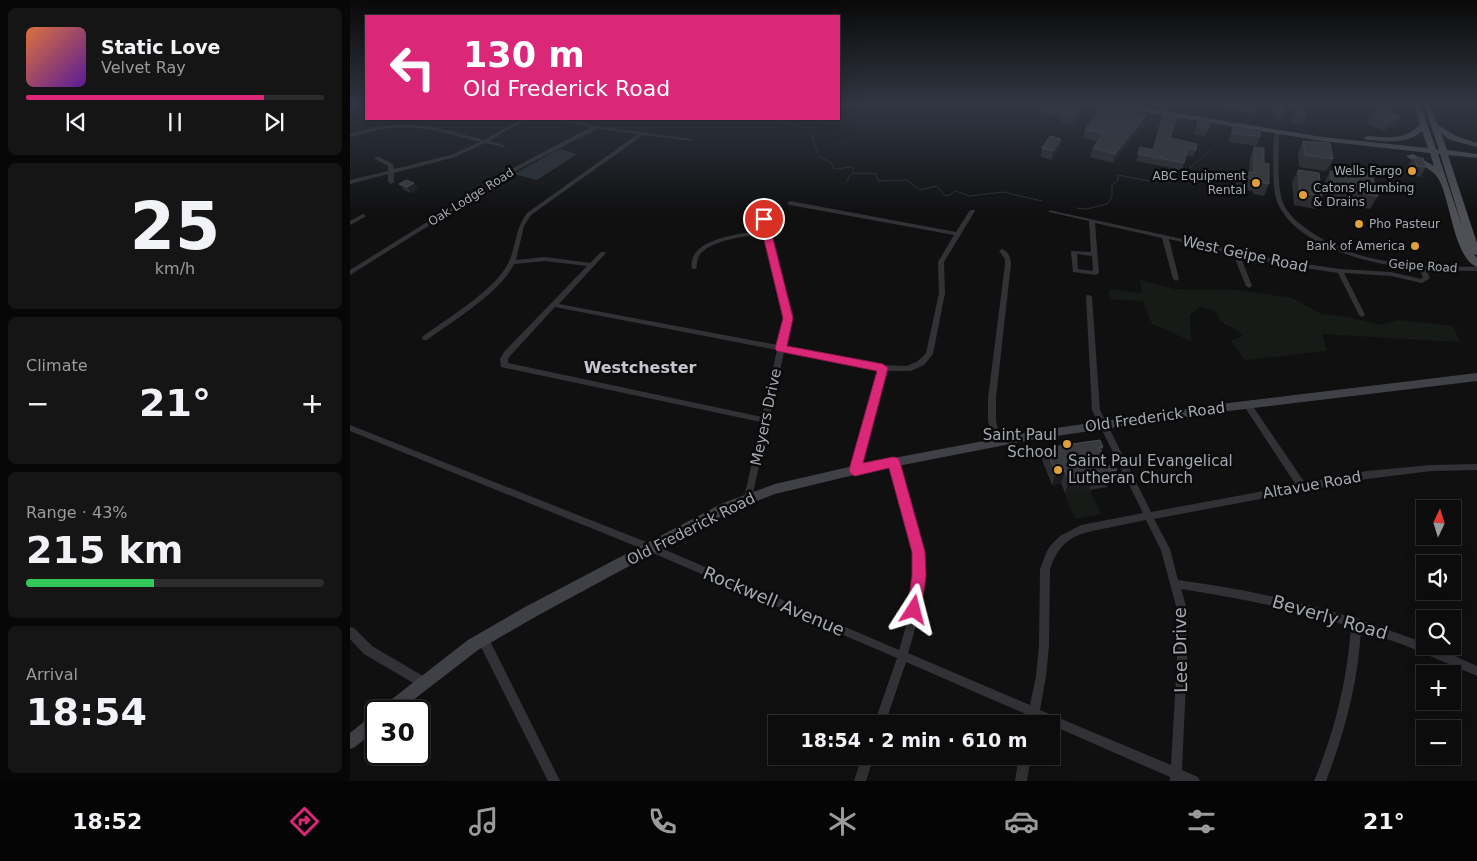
<!DOCTYPE html>
<meta charset="utf-8">
<style>
:root{--surface:#0c0c0d;--page:#151516;--text:#f1f3f6;--muted:#9a9b9d;--line:#2c2c2e;--accent:#db2777}
body{margin:0;font-family:"DejaVu Sans",sans-serif;background:var(--page);color:var(--text);height:100vh;display:flex;flex-direction:column;font-size:19px;white-space:nowrap}
*{box-sizing:border-box;margin:0}
p{font-size:16px;color:var(--muted)}
.icon{flex:none;width:28px;height:28px;fill:none;stroke:currentColor;stroke-width:2;stroke-linecap:round;stroke-linejoin:round}
.map{position:relative;flex:1;overflow:hidden}
.panel{display:flex;flex-direction:column;gap:8px;padding:8px;background:#070707;width:350px}
.panel>*{flex:none}
.guide{position:absolute;left:15px;top:15px;width:475px;height:105px;border-radius:0px;box-shadow:0 5px 20px #0002,0 0 0 1px var(--line);background:#db2777;color:#fff;overflow:hidden}
.needle{width:32px;rotate:4deg}
.buttons{position:absolute;left:1066px;top:500px;display:grid;gap:10px}
.buttons a{display:grid;place-items:center;width:45px;height:45px;border-radius:0px;background:var(--surface);box-shadow:0 5px 20px #0002,0 0 0 1px var(--line);font-size:25px}
.speed{position:absolute;left:15px;top:700px;display:flex;gap:10px;font-size:25px;font-weight:700;text-align:center}
.speed>*{display:grid;place-content:center;width:65px;height:65px;border-radius:50%;background:var(--surface);box-shadow:0 5px 20px #0002,0 0 0 1px var(--line);line-height:1}
.speed .limit{border:2px solid #111;border-radius:8px;background:#fff;color:#111}
.pin{position:absolute;display:grid;place-items:center;width:42px;height:42px;color:#fff;margin:-21px;border:2px solid #fff;border-radius:50%;box-shadow:0 1px 5px #0007}
.me{position:absolute;width:55px;margin:-28px;rotate:9deg;stroke-linejoin:round;filter:drop-shadow(0 0 4px #0008)}
.turn{display:flex;align-items:center;gap:18px;height:105px;padding:0 15px;font-size:22px}
.turn .icon{width:65px;height:65px;stroke-width:2.5}
.turn b{display:block;font-size:35px;line-height:42px}
.big{font-size:38px;font-weight:700;line-height:1.1}
.panel .tile{flex:1;display:flex;flex-direction:column;justify-content:center;gap:8px;min-width:0;padding:0 18px;border-radius:8px;background:var(--page)}
.panel .dial{align-items:center;gap:0}
.dial b{font-size:65px;line-height:1}
.song{display:flex;align-items:center;gap:15px}
.cover{width:60px;height:60px;border-radius:8px;background:linear-gradient(135deg,hsl(20 70% 55%),hsl(270 70% 35%))}
.played{height:5px;border-radius:2px;background:linear-gradient(90deg,var(--accent) 80%,var(--line) 80%)}
.keys{display:flex;justify-content:space-around;direction:ltr}
.heat{display:flex;justify-content:space-between;align-items:center;font-size:28px;direction:ltr}
.charge{height:8px;border-radius:4px;background:linear-gradient(90deg,#34c759 43%,var(--line) 0)}
.trip{position:absolute;left:418px;top:715px;width:292px;height:50px;border-radius:0px;background:var(--surface);box-shadow:0 5px 20px #0002,0 0 0 1px var(--line);font-weight:700;line-height:50px;text-align:center}
.menu{display:flex;height:80px;justify-content:space-around;align-items:center;background:#050505;color:var(--muted)}
.menu .icon{width:35px;height:35px}
.menu .active{color:var(--accent)}
.menu b{font-size:22px;color:var(--text)}
main{display:flex;flex:1;min-height:0}
.map>svg:first-child{display:block}
.green{fill:#171b17}
.water{fill:#282f33}
.lines{fill:none;stroke-linecap:round;stroke-linejoin:round}
.stream{stroke:#282f33;stroke-width:1}
.street{fill:#323236;fill-rule:evenodd}
.secondary{fill:#404146;fill-rule:evenodd}
.primary{fill:#4e5055;fill-rule:evenodd}
.wall{fill:#2c2c2f}
.shaded-wall{fill:#1b1b1d}
.building{fill:#393a3d;stroke:#494b4f}
.route{fill:#db2777;stroke:#8e194d}
.poi-dot{fill:#dea03b;stroke:#0b0b0c;stroke-width:2}
.labels{text-anchor:middle;dominant-baseline:central;stroke-width:5;stroke-linejoin:round;paint-order:stroke}
.far-poi-label{font-size:12px;fill:#a3a8b1;stroke:#0b0b0c;text-anchor:end}
.far-street-label{font-size:12px;fill:#a3a8b1;stroke:#0b0b0c}
.street-label{font-size:15px;fill:#a3a8b1;stroke:#0b0b0c}
.poi-label{font-size:15px;fill:#a3a8b1;stroke:#0b0b0c;text-anchor:end}
.neighbourhood-label{font-size:16px;font-weight:bold;fill:#c3c6cd;stroke:#0b0b0c}
.near-street-label{font-size:18px;fill:#a3a8b1;stroke:#0b0b0c}
</style>
<main>
<section class="panel">
<div class="tile">
<div class="song"><i class="cover"></i><div><b>Static Love</b><p>Velvet Ray</p></div></div>
<div class="played"></div>
<div class="keys"><svg class="icon" aria-label="previous" viewBox="0 0 24 24"><path d="M18 5L8 12l10 7zM5 5v14"/></svg><svg class="icon" aria-label="pause" viewBox="0 0 24 24"><path d="M8 5v14M16 5v14"/></svg><svg class="icon" aria-label="next" viewBox="0 0 24 24"><path d="M6 5l10 7-10 7zM19 5v14"/></svg></div>
</div>
<div class="tile dial"><b>25</b><p>km/h</p></div>
<div class="tile"><p>Climate</p>
<div class="heat"><a>−</a><b class="big">21°</b><a>+</a></div>
</div>
<div class="tile"><p>Range · 43%</p><b class="big">215 km</b><div class="charge"></div></div>
<div class="tile"><p>Arrival</p><b class="big">18:54</b></div>
</section>
<div class="map">
<svg width="1127" height="781" viewBox="0 0 1127 781">
<rect width="100%" height="100%" fill="#101011"/>
<!-- green -->
<path class="green" d="M790,280L824,289L889,290L942,298L972,314L998,317L1030,325L1048,320L1103,326L1110,342L972,334L977,351L895,360L881,341L894,335L870,321L866,311L850,307L840,315L841,341L802,324L793,301L759,299V289L792,293Z
M739,488L751,514L725,519L714,493Z"/>
<!-- water -->
<path class="water" d="M209,149L227,154L187,180L164,174Z"/>
<g class="lines">
<!-- stream -->
<path class="stream" d="M431,119L437,124L447,125
M458,132L462,136L469,157L481,162L484,169L502,167L504,173L526,174L528,181L557,180L570,190L587,186L594,195L598,196L606,191L619,196L653,192L692,201
M497,182L500,175L504,173
M726,208L737,209L757,204L762,197V185L768,180V175L804,182L824,181L861,150"/>
<!-- street -->
<path class="street" d="M172,119H177L139,141L154,145V147L135,143L105,157L44,173V182L41,184L38,182V174L0,184V180L38,171V166L25,159V157H29L43,164L44,169L101,155L130,142C101,134 72,125 42,128C27,129 14,134 0,137V134C14,130 27,126 42,125C74,122 104,132 134,140Z
M206,119H214L246,126L341,139L343,140L341,141L293,135L181,215L174,226L166,260L195,257L240,263L251,252H255L256,253L209,304L428,345L435,318L415,234C398,236 356,240 348,258C347,261 347,266 346,269H342C336,238 393,233 414,231L411,219L414,217L417,219L441,318L435,347L533,365L557,366L568,361L576,353L589,293L588,262L604,235L440,205L437,203L440,201L606,232L620,210H624L625,211L594,262L595,293L583,354L574,365L561,371H536L508,472L505,473L502,472L501,470L529,370L434,352L402,498L401,501L398,502L395,501L394,498L411,422L151,367L150,359L154,352L237,266L195,261L164,264C150,293 104,320 77,340H73L72,338L73,336C97,319 141,292 156,267C167,249 163,232 177,213L288,134L247,129L171,168L0,275V270L167,166L241,127L208,120ZM205,307L427,350L412,417L158,363V359L160,356Z
M925,132L929,133C929,151 926,190 934,205C940,217 951,225 961,232C1010,266 1070,266 1127,267V271L1076,270L1080,278L1072,283L1041,276L994,273L1015,315L1012,317L1009,315L988,273L929,264L890,255L902,286L899,288L896,286L883,254L819,239L829,279L826,281L823,279L812,238L745,223L749,273L746,275L723,272L721,252L722,251L741,252L739,221L699,212V210L929,260L990,269L1041,272L1071,279L1073,277L1069,269C1026,266 948,248 928,204C922,192 922,146 925,132ZM727,254L742,256L743,271L728,269Z
M13,214L15,215V217L0,225V221Z
M652,249C658,251 661,258 661,264L646,398V421L651,440L650,442L647,443L644,442L643,440L638,421V398L655,264V259L649,251Z
M737,295H739L742,297L750,410L801,512L946,485L894,406L893,404L894,402H900L955,483L1017,471L1081,465L1127,464V470L1081,471L1017,479L804,519L820,549L828,580C888,588 946,600 1004,618L1006,617L1010,620L1075,643V646H1082L1127,666V676L1054,645L1011,630C1008,682 995,732 976,781H964C985,731 997,681 1001,627C945,609 889,598 831,589L836,606L837,660L832,770L848,777L850,781H820V777L701,725V724H698L688,720V724H677L678,715L556,662L535,724H524L547,658L298,551L0,431V425L304,545L549,650C559,619 566,587 564,555C563,523 549,492 539,462L540,460L543,459L546,460C551,470 554,481 557,492C564,511 571,531 573,551C578,585 568,621 558,653L680,705L686,676L689,646L690,569L697,551L701,545L710,536L731,525L793,513L742,410L736,297ZM796,520L811,550L826,606L827,660L821,765L690,710L696,676L699,646L700,569C710,538 728,533 757,528C770,525 783,523 796,520Z
M0,627L4,628L22,646L78,679L79,683L78,687L74,688L70,687L14,654L0,639Z
M133,634L137,635L210,781H198L129,643L128,639L129,635Z
M512,756H524L516,781H504Z
M669,756H681L677,781H665Z"/>
<!-- secondary -->
<path class="secondary" d="M1127,373V381L862,413L686,439L512,473L425,494L381,511L185,617L128,650L49,711H31L33,706L118,640L175,607L373,503L425,484L512,464L686,431L862,405Z
M26,714V730L5,747L0,749V733L21,716Z"/>
<!-- primary -->
<path class="primary" d="M755,104H770L972,137L1078,148L1072,131C1057,145 1036,141 1017,140L1013,138L1017,136C1037,137 1056,141 1070,124L1064,104H1070L1086,149L1089,150L1074,104H1080L1088,125L1106,136L1127,143V147L1100,140L1091,133L1097,150L1127,154V158L1098,155L1127,243V255L1124,254L1127,258V267C1104,259 1100,197 1088,178C1081,167 1066,164 1056,156L1063,154L1084,166L1080,153L972,141L758,106ZM1088,154H1090L1113,229Z"/>
</g>
<!-- wall -->
<path class="wall" d="M489,104H515L510,109Z
M691,104H733L732,109L723,125L711,122L712,118L689,114Z
M870,104H910L906,115L869,107Z
M924,104H931V107L935,114L933,119L923,118V107Z
M952,104H984L982,109Z
M945,108L956,115L952,124L942,123L941,116Z
M1021,115L1046,125L1034,131L1016,124Z
M445,119H456L454,121Z
M848,119L859,128L855,136L844,134Z
M794,124L763,163L740,157L743,148L748,142L733,138L735,129Z
M883,127L910,137L906,146L879,142L880,136Z
M820,138L846,150L843,156L836,155L832,170L786,161L790,147L803,150Z
M711,139L709,148L702,160L691,157L692,148Z
M953,141L983,159L976,171L949,167L948,153Z
M904,147L914,163L919,184L914,196L903,194V191L886,188V182L891,171L899,172L900,158Z
M1064,157L1076,167L1070,177L1061,175L1058,166Z
M988,169L1028,196L1020,209L992,204L990,207L976,204L974,184L980,171L986,172Z
M948,170L972,196L965,209L944,205L942,182Z
M49,184L68,189L61,193L54,190Z
M753,447L751,453L757,466L767,470L762,481L759,482L757,487L740,490L739,488L715,493L711,483L702,485L692,460L695,448Z"/>
<!-- shaded-wall -->
<path class="shaded-wall" d="M510,104H515L510,109Z
M732,104H733L732,109L723,125L724,116Z
M796,115L794,124L763,163L765,154Z
M1051,117L1046,125L1034,131L1039,123Z
M711,139L709,148L702,160L703,151Z
M64,183L68,189L61,193L57,187Z
M715,471L711,483L702,485L706,473Z
M744,477L739,488L715,493L719,481Z"/>
<!-- building -->
<path class="building" d="M691,104H732L724,116L713,114L715,110L690,105Z
M925,104H931V107L935,108V114L926,112Z
M755,106L796,115L765,154L743,148L754,134L735,129Z
M945,108L955,109L956,115L946,114Z
M1028,111H1037L1051,117L1039,123L1021,115Z
M813,116L827,118L820,138L847,144L846,150L838,148L834,163L788,154L790,147L803,150Z
M848,119L860,121L859,128L847,126Z
M883,127L910,132V137L882,133Z
M700,136L711,139L703,151L692,148Z
M953,141L980,143L983,159L955,155Z
M904,147L914,148V163L919,164V184L908,182V180L891,177V171L904,173Z
M1064,157L1073,158L1076,167L1067,166Z
M988,169L1022,174L1028,196L997,191V194L983,192L980,171L989,173Z
M948,170L969,173L972,196L950,193Z
M56,180L64,183L57,187L49,184Z
M750,440L753,447L749,448L757,466L764,464L767,470L760,471L762,475L745,479L744,477L719,481L715,471L706,473L695,448Z"/>
<!-- sky -->
<linearGradient id="sky" x2="0" y2="1"><stop stop-color="#090909"/><stop offset="0.49" stop-color="#313743"/><stop offset="1" stop-color="#313743" stop-opacity="0"/></linearGradient>
<rect width="1127" height="213" fill="url(#sky)"/>
<!-- route -->
<path class="route" d="M410,217L418,219L443,318L437,346L533,364L538,368L513,463L543,457L548,458L550,462L575,552L576,576L571,610L569,615L564,617L559,615L557,610L562,576V552L539,468L505,476L501,474L499,470L527,371L427,351L425,349L433,318L409,219Z"/>
<!-- markers -->
<g class="poi-dot">
<circle cx="1062" cy="171" r="5"/>
<circle cx="906" cy="183" r="5"/>
<circle cx="953" cy="195" r="5"/>
<circle cx="1009" cy="224" r="5"/>
<circle cx="1065" cy="246" r="5"/>
<circle cx="717" cy="444" r="5"/>
<circle cx="708" cy="470" r="5"/>
</g>
<g class="labels">
<!-- far-poi labels -->
<g class="far-poi-label">
<text x="1052" y="171">Wells Fargo</text>
<text x="896" y="176">ABC Equipment<tspan x="896" dy="14">Rental</tspan></text>
<text x="963" y="188" text-anchor="start">Catons Plumbing<tspan x="963" dy="14">&amp; Drains</tspan></text>
<text x="1019" y="224" text-anchor="start">Pho Pasteur</text>
<text x="1055" y="246">Bank of America</text>
</g>
<!-- far-street labels -->
<g class="far-street-label">
<text transform="translate(121 197) rotate(-32)">Oak Lodge Road</text>
<text transform="translate(1073 266) rotate(4)">Geipe Road</text>
</g>
<!-- street labels -->
<g class="street-label">
<text transform="translate(895 254) rotate(12)">West Geipe Road</text>
<text transform="translate(416 417) rotate(-78)">Meyers Drive</text>
<text transform="translate(805 417) rotate(-8)">Old Frederick Road</text>
<text transform="translate(962 485) rotate(-10)">Altavue Road</text>
<text transform="translate(341 529) rotate(-27)">Old Frederick Road</text>
</g>
<!-- poi labels -->
<g class="poi-label">
<text x="707" y="435">Saint Paul<tspan x="707" dy="17">School</tspan></text>
<text x="718" y="461" text-anchor="start">Saint Paul Evangelical<tspan x="718" dy="17">Lutheran Church</tspan></text>
</g>
<!-- neighbourhood labels -->
<g class="neighbourhood-label">
<text x="290" y="367">Westchester</text>
</g>
<!-- near-street labels -->
<g class="near-street-label">
<text transform="translate(424 601) rotate(23)">Rockwell Avenue</text>
<text transform="translate(980 617) rotate(16)">Beverly Road</text>
<text transform="translate(830 650) rotate(-91)">Lee Drive</text>
</g>
</g>
</svg>
<div class="buttons">
<a><svg class="needle" viewBox="-14 -14 28 28"><path d="M0-13l5 13h-10z" fill="#e53935"/><path d="M0 13l5-13h-10z" fill="#9a9b9d"/></svg></a>
<a><svg class="icon" aria-label="sound" viewBox="0 0 24 24"><path d="M4 9h4l5-4v14l-5-4H4zM17 9q2 3 0 6"/></svg></a>
<a><svg class="icon" aria-label="search" viewBox="0 0 24 24"><circle cx="10" cy="10" r="6"/><path d="M15 15l6 6"/></svg></a>
<a>+</a>
<a>−</a>
</div>
<div class="speed"><div class="limit">30</div></div>
<div class="pin" style="left:414px;top:219px;background:#d93025"><svg class="icon" aria-label="arrive" viewBox="0 0 24 24"><path d="M6 21V4h12l-3 4 3 4H6"/></svg></div>
<svg class="me" style="left:564px;top:610px" viewBox="-20 -20 40 40"><path d="M0-17L14 15 0 8-14 15z" fill="#db2777" stroke="#fff" stroke-width="4"/></svg>
<div class="trip">18:54 · 2 min · 610 m</div>
<div class="guide">
<div class="turn"><svg class="icon" aria-label="left" viewBox="0 0 24 24"><path d="M17 20v-9H6M10 6l-5 5 5 5"/></svg><div><b>130 m</b>Old Frederick Road</div></div>
</div>
</div>
</main>
<nav class="menu">
<b>18:52</b>
<svg class="icon active" aria-label="directions" viewBox="0 0 24 24"><path d="M12 3l9 9-9 9-9-9zM9 14v-3h6M13 9l2 2-2 2"/></svg>
<svg class="icon" aria-label="music" viewBox="0 0 24 24"><path d="M9 18V5l10-2v13"/><circle cx="6" cy="18" r="3"/><circle cx="16" cy="16" r="3"/></svg>
<svg class="icon" aria-label="phone" viewBox="0 0 24 24"><path d="M5 4h4l2 5-3 2q2 4 5 5l2-3 5 2v4C11 20 4 13 5 4z"/></svg>
<svg class="icon" aria-label="climate" viewBox="0 0 24 24"><path d="M12 3v18M4 7l16 10M4 17L20 7"/></svg>
<svg class="icon" aria-label="car" viewBox="0 0 24 24"><path d="M5 17H2v-5l4-1 3-4h7l3 4 3 1v5h-3M9 17h6M6 11h13"/><circle cx="7" cy="17" r="2"/><circle cx="17" cy="17" r="2"/></svg>
<svg class="icon" aria-label="filters" viewBox="0 0 24 24"><path d="M4 7h16M4 17h16"/><circle cx="9" cy="7" r="2"/><circle cx="15" cy="17" r="2"/></svg>
<b>21°</b>
</nav>
